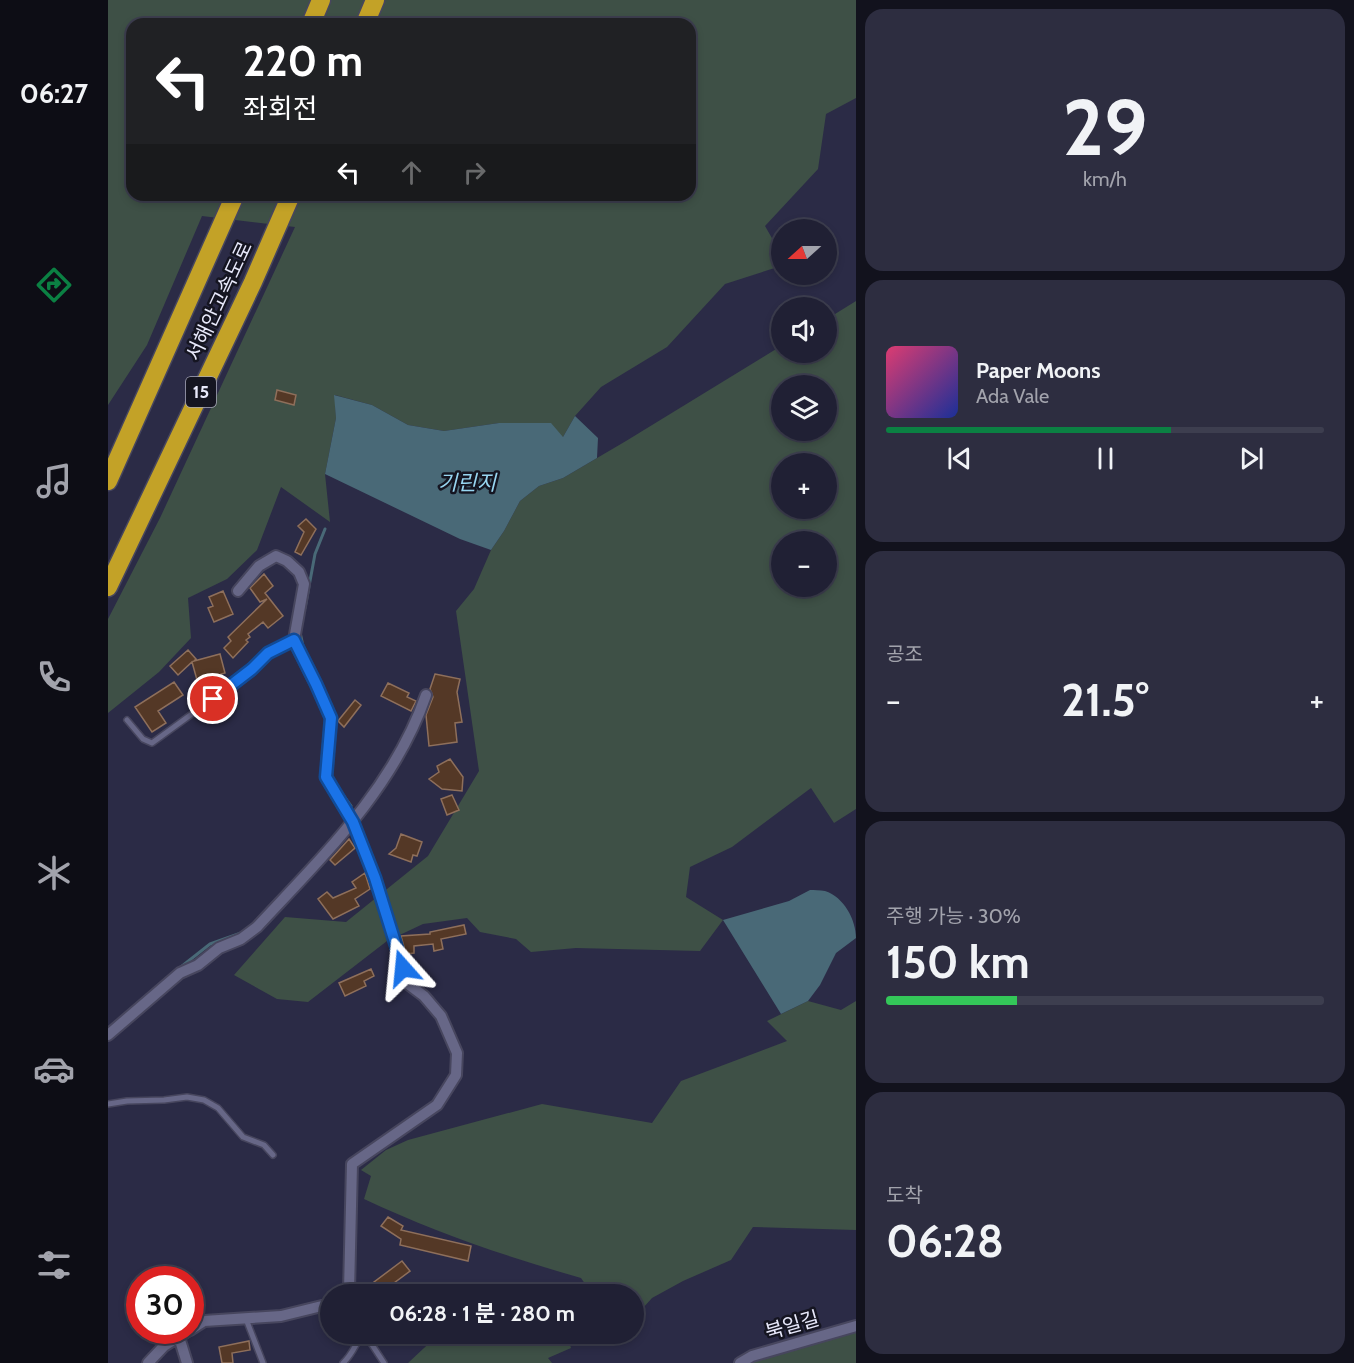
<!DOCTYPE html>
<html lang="ko">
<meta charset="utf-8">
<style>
:root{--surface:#202034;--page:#2d2d40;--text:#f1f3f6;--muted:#a2a3ac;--line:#3d3e4f;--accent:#0b8043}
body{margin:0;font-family:Cabin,"Noto Sans KR",sans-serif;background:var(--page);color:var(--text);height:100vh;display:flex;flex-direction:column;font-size:22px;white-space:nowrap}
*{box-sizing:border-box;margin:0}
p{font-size:20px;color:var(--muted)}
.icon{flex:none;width:33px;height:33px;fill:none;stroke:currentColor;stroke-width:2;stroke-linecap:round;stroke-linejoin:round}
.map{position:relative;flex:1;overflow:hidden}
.panel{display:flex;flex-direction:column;gap:9px;padding:9px;background:#12121d;width:498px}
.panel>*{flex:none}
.guide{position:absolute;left:18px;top:18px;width:570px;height:183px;border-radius:18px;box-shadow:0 3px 9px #0003,0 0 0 2px var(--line);background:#202124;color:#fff;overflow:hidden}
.needle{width:39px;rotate:249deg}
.controls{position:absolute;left:663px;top:219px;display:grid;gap:12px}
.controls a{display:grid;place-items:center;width:66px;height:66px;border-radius:50%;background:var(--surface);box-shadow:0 3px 9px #0003,0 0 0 2px var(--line);font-size:30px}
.speed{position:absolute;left:18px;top:1266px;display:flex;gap:12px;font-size:30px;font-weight:700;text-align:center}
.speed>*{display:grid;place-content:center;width:78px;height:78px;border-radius:50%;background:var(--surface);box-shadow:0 3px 9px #0003,0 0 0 2px var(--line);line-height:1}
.speed .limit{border:9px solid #d22;background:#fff;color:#111}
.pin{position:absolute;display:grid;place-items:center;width:51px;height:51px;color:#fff;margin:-26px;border:3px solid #fff;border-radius:50%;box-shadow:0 2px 6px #0007}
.me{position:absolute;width:66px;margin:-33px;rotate:342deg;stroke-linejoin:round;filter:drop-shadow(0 0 4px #0008)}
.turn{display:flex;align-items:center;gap:21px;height:126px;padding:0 18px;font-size:27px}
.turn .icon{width:78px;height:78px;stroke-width:2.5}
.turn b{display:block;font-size:42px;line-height:51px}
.lanes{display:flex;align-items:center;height:57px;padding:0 18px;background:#0003;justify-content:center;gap:30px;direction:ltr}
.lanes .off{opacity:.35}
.big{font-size:45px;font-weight:700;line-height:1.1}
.panel .widget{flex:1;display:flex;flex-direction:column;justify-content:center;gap:9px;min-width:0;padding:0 21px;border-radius:18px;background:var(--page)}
.panel .dial{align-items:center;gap:0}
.dial b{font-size:78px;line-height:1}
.song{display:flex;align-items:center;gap:18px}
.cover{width:72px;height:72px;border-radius:9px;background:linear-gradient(135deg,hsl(340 70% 55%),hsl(230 70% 35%))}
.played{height:6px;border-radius:3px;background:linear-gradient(90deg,var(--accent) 65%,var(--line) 65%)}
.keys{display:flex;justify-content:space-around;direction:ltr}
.heat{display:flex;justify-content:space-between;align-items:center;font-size:33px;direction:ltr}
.charge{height:9px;border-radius:4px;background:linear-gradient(90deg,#34c759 30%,var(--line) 0)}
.trip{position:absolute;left:212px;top:1284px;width:324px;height:60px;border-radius:30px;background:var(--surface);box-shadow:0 3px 9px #0003,0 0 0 2px var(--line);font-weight:700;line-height:60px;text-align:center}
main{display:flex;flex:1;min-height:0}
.tab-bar{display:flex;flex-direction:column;width:108px;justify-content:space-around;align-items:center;background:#0d0d15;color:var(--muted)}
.tab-bar .icon{width:42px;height:42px}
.tab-bar .active{color:var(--accent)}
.tab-bar b{font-size:27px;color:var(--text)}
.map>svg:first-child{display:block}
.green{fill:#3e5046;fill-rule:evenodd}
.water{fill:#496977}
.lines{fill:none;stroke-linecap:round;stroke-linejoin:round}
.stream{stroke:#496977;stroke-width:3}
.building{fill:#543826;stroke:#8e6f5b;stroke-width:1.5}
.service-casing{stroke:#47465e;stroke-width:8}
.minor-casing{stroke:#47465e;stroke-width:14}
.motorway-casing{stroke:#47465e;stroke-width:21}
.service{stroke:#676787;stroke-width:5}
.minor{stroke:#676787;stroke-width:10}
.motorway{stroke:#c3a227;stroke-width:18}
.route-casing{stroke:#114b97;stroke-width:15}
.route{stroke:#1a73e8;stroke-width:10}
.labels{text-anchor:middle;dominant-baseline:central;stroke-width:5;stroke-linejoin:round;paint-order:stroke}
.shield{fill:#151521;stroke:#a9a9ba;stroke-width:1.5}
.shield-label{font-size:18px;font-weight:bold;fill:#e8e9fb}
.street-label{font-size:20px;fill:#e8e9fb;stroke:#151521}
.water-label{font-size:21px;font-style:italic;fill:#98d6f1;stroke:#151521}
</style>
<main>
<nav class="tab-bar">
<b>06:27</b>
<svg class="icon active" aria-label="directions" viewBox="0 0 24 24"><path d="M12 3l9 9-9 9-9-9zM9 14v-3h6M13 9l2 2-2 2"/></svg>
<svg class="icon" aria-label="music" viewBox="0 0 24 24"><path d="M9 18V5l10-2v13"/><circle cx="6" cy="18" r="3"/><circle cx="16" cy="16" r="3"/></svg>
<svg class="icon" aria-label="phone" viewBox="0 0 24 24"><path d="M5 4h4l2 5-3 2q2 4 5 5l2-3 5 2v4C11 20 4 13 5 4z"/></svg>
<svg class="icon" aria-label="climate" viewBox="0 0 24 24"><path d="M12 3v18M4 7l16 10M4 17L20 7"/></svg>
<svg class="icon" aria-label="car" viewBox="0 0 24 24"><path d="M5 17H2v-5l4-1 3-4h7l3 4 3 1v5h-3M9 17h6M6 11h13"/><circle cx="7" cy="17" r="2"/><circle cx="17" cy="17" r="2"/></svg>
<svg class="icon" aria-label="filters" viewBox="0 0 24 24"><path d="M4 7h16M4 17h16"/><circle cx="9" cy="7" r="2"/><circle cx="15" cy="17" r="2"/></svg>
</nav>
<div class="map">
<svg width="748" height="1363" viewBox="0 0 748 1363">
<rect width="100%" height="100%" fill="#2b2b46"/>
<!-- green -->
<path class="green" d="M0,0H748V98L718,114L710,169L657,226L673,254V266L617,284L559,347L493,387L467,416L455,437L391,423L336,431L300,425L264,405L227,395L228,418L217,474L222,522L173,487L149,550L119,579L80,598L83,638L51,672L0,713V619L52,518L187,227L94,216L39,345L0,405ZM24,24H582V195H24Z
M748,301V809L726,823L703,788L624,847L582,867L578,897L615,920L592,951L468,948L423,952L408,939L372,932L359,918L315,924L279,941L200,1002L169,999L126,975L177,917L238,922L320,856L371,771L348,611L366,589L383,550L396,531L412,501L431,486L455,478L518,441L673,346L674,352H718L719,319ZM674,386H718V430H674ZM674,464H718V508H674ZM674,542H718V586H674Z
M700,1001L733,1010L748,1001V1230L645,1227L623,1260L575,1281L544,1298L525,1319V1294H484L473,1278C399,1257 326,1232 256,1199L263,1176L253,1170L278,1150L300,1140L434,1104L544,1123L573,1081L679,1041L659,1021Z
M748,1330V1363H644L648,1360Z
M331,1334H459L463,1348L440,1358L444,1363H300Z"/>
<!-- water -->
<path class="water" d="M226,395L264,405L300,425L336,431L391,423H443L455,437L467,416L490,438L489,458L455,478L431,486L412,501L396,531L383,550L352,539L217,474L228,418Z
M702,890C706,890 712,890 717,891C736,897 748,920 748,938L728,953L712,985L700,1001L673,1014L615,920L681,901Z"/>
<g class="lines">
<!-- stream -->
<path class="stream" d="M197,608L207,554L217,529
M192,632L195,646
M235,795L243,806
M69,970L102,944L133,933"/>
</g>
<!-- building -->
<path class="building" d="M169,390L188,395L186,405L167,400Z
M198,519L208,529L193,555L187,552L196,532L190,526Z
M156,574L165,586L157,593L175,616L160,628L155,622L140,634L142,637L138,640L140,642L125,658L116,648L123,641L120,637L159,599L152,602L142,588Z
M115,591L125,614L106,622L100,608L105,606L101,597Z
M80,650L88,659L86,661L112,654L117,673L113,674L115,681L95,686L93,678L89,680L84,662L70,675L62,666Z
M327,674L352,679L349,692L354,722L347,723L349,742L321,746L318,715L325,697L322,689Z
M66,682L75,695L50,711L58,723L44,732L27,707Z
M280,683L301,693L299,697L308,701L303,711L273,696Z
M247,700L253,705L236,727L230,721Z
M342,759L355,777L354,791L334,789L321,779L331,772L329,766Z
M344,795L351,810L339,815L333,799Z
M293,834L314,842L309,856L305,855L303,862L281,854L288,848Z
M241,839L247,848L227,865L222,860Z
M257,873L262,889L247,899L251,906L225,919L210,899L219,892L225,898L248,888L244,882Z
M356,925L358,934L333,939L335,949L326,951L325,944L306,946V953L298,954L293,936L322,934V932Z
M263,969L266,976L256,981L258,986L237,996L231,983Z
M280,1217L295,1226L293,1230L363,1246L360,1261L292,1245L293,1239L273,1226Z
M294,1261L302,1271L271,1294H250Z
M141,1341L142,1350L124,1353L125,1363H114L111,1347Z"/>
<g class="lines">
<!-- service casing -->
<g class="service-casing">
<path id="service" d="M19,720L35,739L44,743L121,687L160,653L186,640
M0,1104L19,1101L56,1100L79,1097L96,1100L110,1108L135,1137L156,1145L165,1155
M138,1319L155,1363
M257,1334L276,1363
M235,1363C245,1354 247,1344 255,1334"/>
</g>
<!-- minor casing -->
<g class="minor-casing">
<path id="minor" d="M130,591L151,566L168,556L179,561L191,572L196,584L186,640L208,684L223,718L218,777L245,822L267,878L300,984L316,996L333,1016L349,1053L348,1075L329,1105L244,1164L241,1291L237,1294
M0,1035L72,973L90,965L111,948L133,939L149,927C215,856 286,788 318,695
M82,1330L96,1321L173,1316L222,1304
M71,1337L79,1363
M40,1363L56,1346L81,1330
M632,1363L644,1356L748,1326"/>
</g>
<!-- motorway casing -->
<g class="motorway-casing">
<path id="motorway" d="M203,24L213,0
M257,24L267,0
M0,481L127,195
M0,587L145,282L183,195"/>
</g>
<!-- service -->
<use href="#service" class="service"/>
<!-- minor -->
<use href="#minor" class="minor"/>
<!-- motorway -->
<use href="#motorway" class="motorway"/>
</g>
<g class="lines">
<!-- route casing -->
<g class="route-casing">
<path id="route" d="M105,699L144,669L160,653L186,640L208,684L223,718L218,777L245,822L267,878L295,968"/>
</g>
<!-- route -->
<use href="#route" class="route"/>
</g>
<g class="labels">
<!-- shield labels -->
<rect class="shield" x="78" y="377" width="30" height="30" rx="4.5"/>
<g class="shield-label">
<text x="93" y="392">15</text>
</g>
<!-- street labels -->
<g class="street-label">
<text transform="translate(111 301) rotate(-65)">서해안고속도로</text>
<text transform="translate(684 1325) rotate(-16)">북일길</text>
</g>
<!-- water labels -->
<g class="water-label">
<text x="359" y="482">기린지</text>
</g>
</g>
</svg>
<div class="controls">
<a><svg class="needle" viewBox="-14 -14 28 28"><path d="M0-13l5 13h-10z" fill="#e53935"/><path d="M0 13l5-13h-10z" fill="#a2a3ac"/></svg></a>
<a><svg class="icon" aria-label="sound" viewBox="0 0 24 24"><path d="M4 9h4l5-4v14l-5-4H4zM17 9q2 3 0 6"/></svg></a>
<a><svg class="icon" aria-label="layers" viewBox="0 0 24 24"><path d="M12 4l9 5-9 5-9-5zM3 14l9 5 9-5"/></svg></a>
<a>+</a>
<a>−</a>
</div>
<div class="speed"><div class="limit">30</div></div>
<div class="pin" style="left:105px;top:699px;background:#d93025"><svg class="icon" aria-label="arrive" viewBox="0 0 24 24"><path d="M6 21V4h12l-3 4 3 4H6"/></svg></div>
<svg class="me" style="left:295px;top:968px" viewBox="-20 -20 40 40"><path d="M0-17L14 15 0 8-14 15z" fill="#1a73e8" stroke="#fff" stroke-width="4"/></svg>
<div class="trip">06:28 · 1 분 · 280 m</div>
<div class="guide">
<div class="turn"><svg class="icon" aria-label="left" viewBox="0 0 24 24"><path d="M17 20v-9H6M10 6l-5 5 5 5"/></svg><div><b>220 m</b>좌회전</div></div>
<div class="lanes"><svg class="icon" aria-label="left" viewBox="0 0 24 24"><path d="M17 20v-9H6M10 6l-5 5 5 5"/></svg><svg class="icon off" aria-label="ahead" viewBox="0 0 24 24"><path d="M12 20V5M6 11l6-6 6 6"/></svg><svg class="icon off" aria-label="right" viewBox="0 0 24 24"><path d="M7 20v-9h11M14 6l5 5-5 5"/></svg></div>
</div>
</div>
<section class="panel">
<div class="widget dial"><b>29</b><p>km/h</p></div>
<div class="widget">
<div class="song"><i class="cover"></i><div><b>Paper Moons</b><p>Ada Vale</p></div></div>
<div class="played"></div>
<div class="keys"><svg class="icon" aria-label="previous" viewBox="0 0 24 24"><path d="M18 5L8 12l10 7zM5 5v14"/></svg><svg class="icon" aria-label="pause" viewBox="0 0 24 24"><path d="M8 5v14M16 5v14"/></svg><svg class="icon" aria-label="next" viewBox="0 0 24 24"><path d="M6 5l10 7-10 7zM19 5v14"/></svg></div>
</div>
<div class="widget"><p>공조</p>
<div class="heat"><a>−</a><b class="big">21.5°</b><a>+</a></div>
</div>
<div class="widget"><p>주행 가능 · 30%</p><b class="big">150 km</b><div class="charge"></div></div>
<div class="widget"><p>도착</p><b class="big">06:28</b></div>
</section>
</main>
